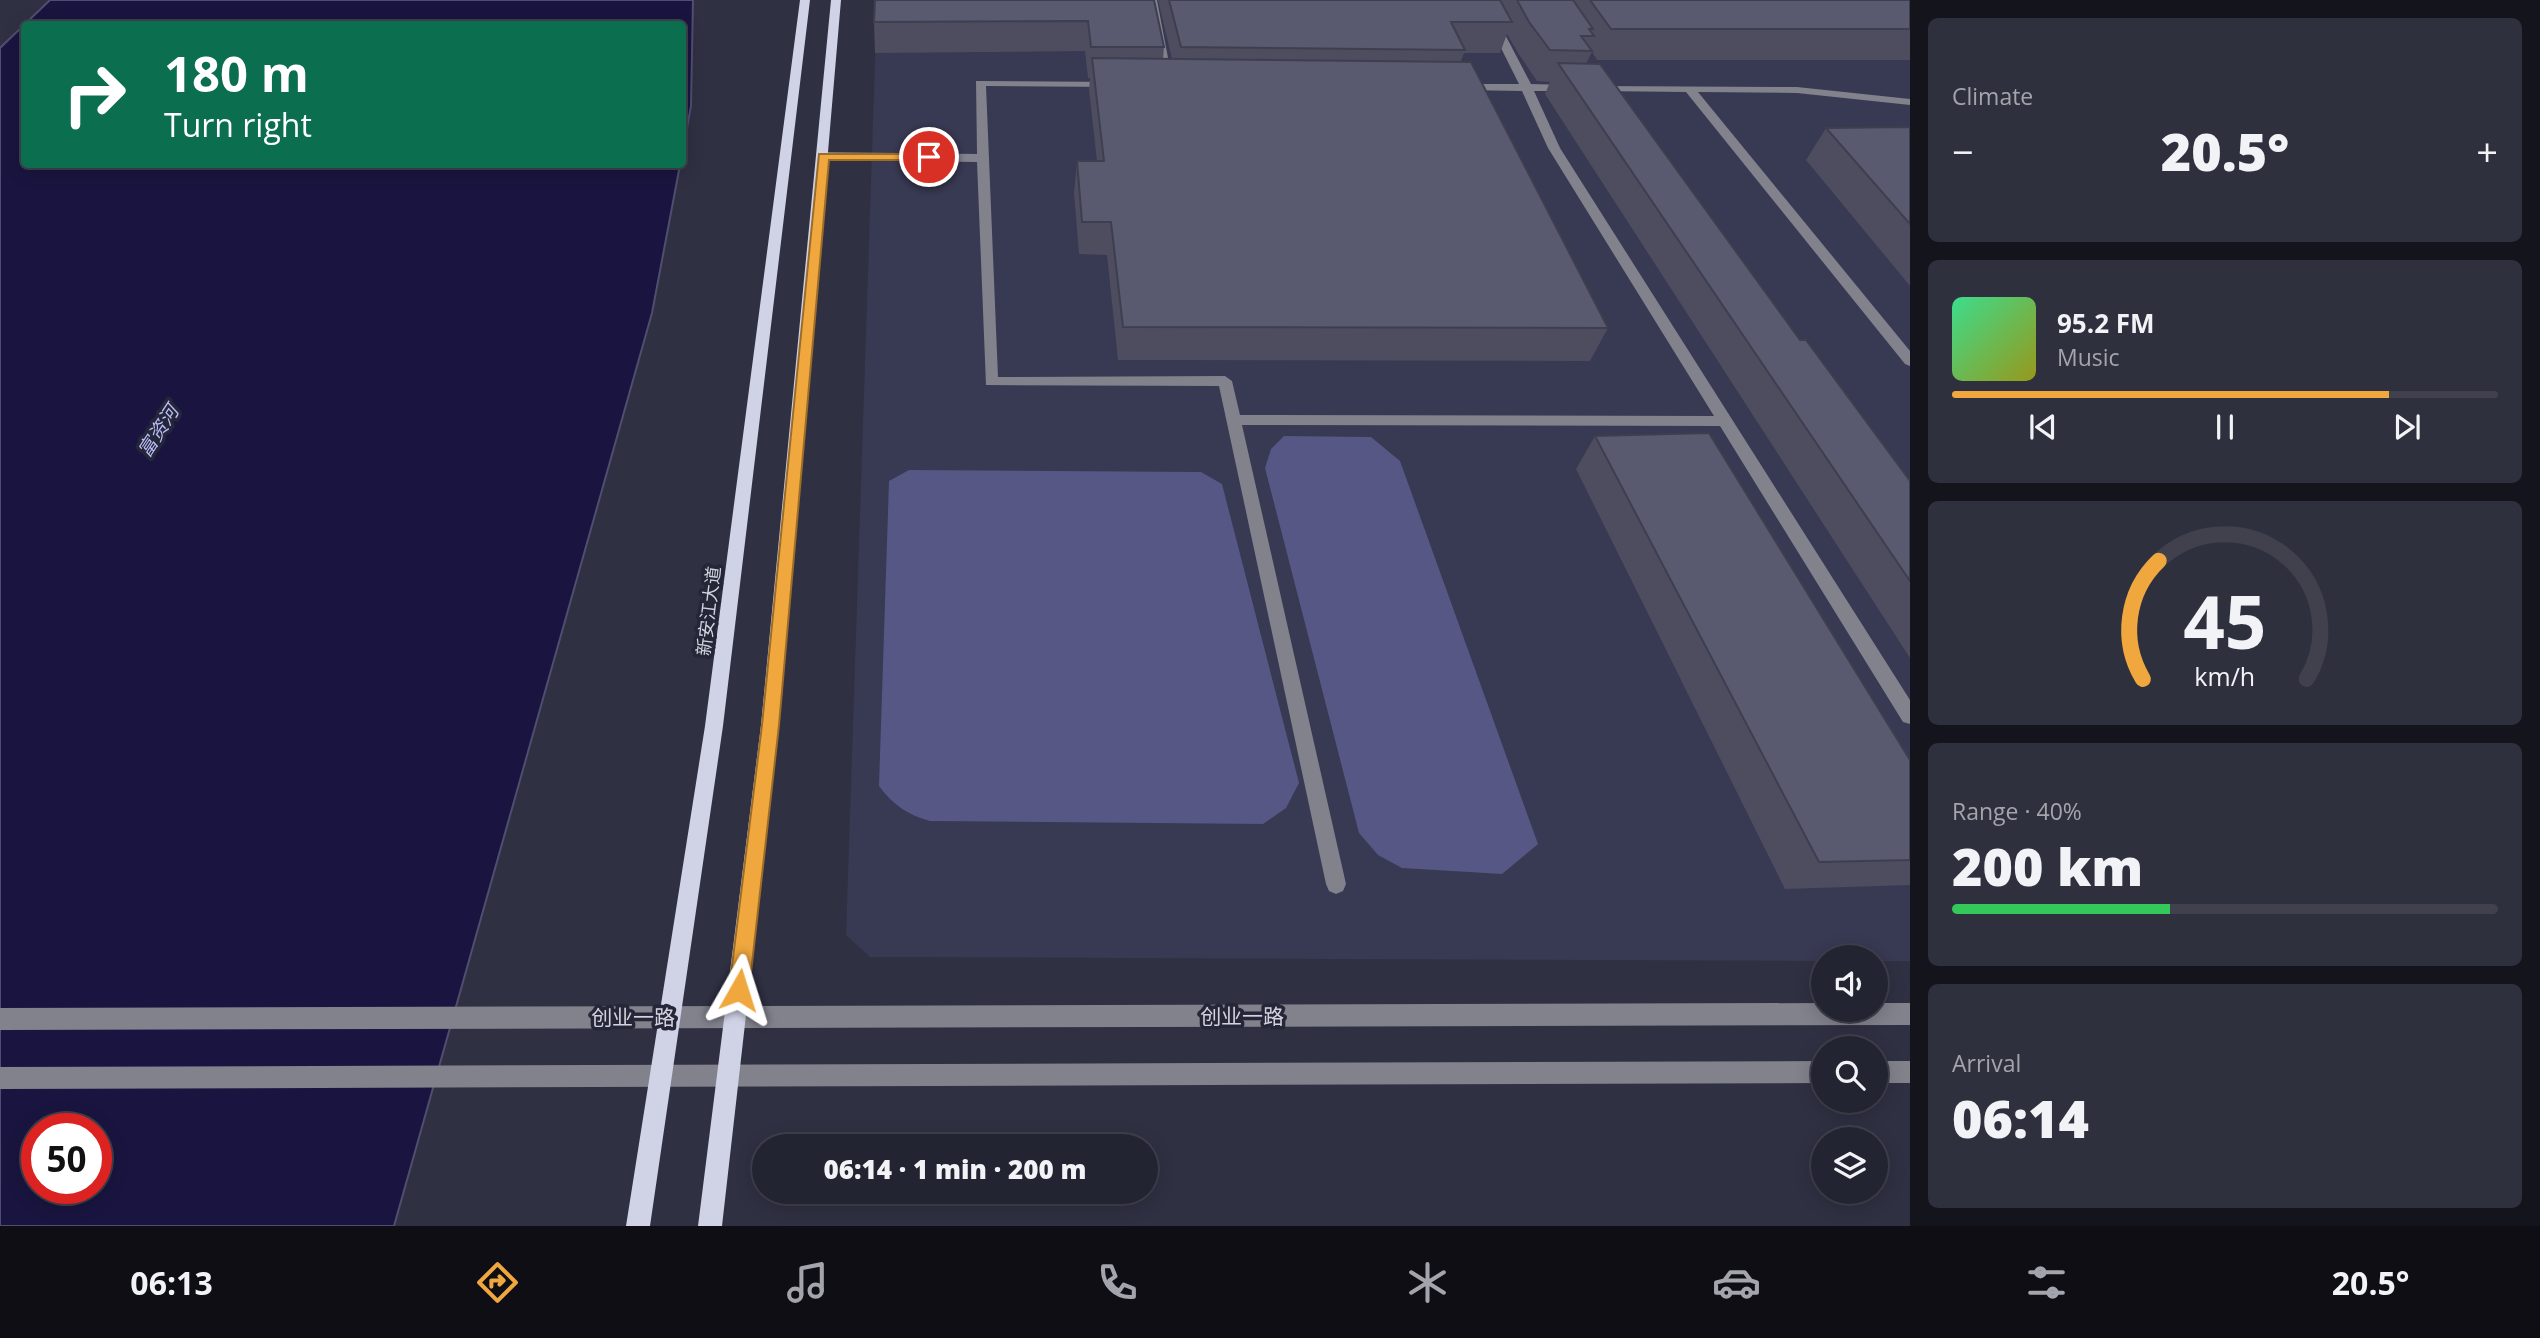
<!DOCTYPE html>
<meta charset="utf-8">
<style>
:root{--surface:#232432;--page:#2f303e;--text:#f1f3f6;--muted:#a3a4ac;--line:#40414d;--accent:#efa73e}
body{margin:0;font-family:"Open Sans","Noto Sans SC",sans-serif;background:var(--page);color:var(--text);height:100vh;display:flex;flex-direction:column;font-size:26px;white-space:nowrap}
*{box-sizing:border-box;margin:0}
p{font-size:23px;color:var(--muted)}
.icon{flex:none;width:38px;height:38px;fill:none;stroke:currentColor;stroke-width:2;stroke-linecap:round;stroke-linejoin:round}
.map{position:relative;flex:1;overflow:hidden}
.drawer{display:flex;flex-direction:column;gap:18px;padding:18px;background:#13141c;width:630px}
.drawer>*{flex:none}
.guide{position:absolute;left:21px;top:21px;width:665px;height:147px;border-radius:7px;box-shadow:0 4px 18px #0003,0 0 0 2px var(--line);background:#0b6e4f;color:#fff;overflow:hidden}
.controls{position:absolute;left:1811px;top:945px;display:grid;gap:14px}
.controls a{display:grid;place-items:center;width:77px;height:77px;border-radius:50%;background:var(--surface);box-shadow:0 4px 18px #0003,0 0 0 2px var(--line);font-size:35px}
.speed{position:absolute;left:21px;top:1113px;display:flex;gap:14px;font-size:35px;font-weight:700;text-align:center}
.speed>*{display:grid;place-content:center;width:91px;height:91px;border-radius:50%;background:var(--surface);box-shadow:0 4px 18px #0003,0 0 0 2px var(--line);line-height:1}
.speed .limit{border:10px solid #d22;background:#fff;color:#111}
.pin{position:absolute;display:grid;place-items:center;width:60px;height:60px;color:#fff;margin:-30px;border:4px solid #fff;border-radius:50%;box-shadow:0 2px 7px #0007}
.me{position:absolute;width:77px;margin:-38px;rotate:6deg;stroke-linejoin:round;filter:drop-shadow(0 0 5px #0008)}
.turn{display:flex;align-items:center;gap:24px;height:147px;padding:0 28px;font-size:32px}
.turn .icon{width:91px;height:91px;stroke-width:2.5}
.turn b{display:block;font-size:49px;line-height:60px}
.big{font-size:52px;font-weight:800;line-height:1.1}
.drawer .widget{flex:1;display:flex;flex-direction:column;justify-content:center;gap:10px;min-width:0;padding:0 24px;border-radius:10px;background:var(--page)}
.drawer .dial{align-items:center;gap:0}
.dial svg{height:182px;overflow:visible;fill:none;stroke:var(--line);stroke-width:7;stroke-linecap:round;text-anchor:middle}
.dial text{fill:var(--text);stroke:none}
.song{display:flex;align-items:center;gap:21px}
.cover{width:84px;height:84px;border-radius:10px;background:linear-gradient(135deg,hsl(150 70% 55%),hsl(60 70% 35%))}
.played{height:7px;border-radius:4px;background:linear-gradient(90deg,var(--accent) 80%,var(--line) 80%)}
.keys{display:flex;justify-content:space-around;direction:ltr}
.heat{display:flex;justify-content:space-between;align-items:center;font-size:38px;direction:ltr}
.charge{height:10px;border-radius:5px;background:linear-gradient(90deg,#34c759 40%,var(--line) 0)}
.trip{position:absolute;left:752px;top:1134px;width:406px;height:70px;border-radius:35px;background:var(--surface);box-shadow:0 4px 18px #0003,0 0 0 2px var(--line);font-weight:800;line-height:70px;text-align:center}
.dock{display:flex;height:112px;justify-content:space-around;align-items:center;background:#0e0e14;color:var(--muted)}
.dock .icon{width:49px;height:49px}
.dock .on{color:var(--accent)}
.dock b{font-size:32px;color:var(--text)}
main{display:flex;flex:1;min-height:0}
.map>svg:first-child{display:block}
.built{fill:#383952}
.green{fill:#565785}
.water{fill:#191540;stroke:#504e70;stroke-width:2;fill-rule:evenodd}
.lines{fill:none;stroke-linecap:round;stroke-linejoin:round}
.minor{fill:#81828c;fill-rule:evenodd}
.major{fill:#d0d2e6;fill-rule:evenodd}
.wall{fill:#4d4d5f}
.building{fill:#595a6f;stroke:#3e3f4e;stroke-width:2}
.route{fill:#efa73e;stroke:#9b6d28;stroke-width:2}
.labels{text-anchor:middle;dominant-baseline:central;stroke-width:7;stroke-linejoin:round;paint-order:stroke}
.street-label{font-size:18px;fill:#d2d3df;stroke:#252638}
.water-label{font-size:19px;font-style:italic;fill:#bbbefc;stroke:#252638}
.near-street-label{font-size:21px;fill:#d2d3df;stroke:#252638}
</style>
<main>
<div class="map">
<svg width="1910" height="1226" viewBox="0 0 1910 1226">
<rect width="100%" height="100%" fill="#2f3042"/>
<!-- built -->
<path class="built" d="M877,0H1910V961H1876V957H1824L1823,961L870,957L846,935Z"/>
<!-- green -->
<path class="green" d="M1284,436L1371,437L1400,461L1538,844L1502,874L1402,868L1378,855L1359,833L1265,468L1271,449Z
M909,470L1201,472L1222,484L1299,783L1286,808L1263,824L930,821C908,815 893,805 879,786L889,481Z"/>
<!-- water -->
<path class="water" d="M50,0H693L691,106L683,150L682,24H24V164L680,165L652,313L394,1226H0V48ZM37,1129H96V1188H37Z"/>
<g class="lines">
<!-- minor -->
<path class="minor" d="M1147,0H1157L1173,84L1163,82Z
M1477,0H1487L1531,84L1569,85L1575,88L1569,91H1534L1560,148L1910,700V724L1903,722L1720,426L1242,425L1346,884L1343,891L1336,894L1329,891L1326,884L1219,386L986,385L977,162L823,160L817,156L823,152L977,154L976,81L1118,82V86L1114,87L986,86L998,377L1225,376L1232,381L1240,415L1714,416L1548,148L1522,91L1460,90L1454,87L1460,84H1519Z
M1593,86L1797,87L1910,99V105L1797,93L1698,92L1910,351V366L1905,364L1686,92L1597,91L1591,88Z
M1824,1003V1010H1876V1003H1910V1025L0,1030V1008Z
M1824,1061V1083L0,1089V1067Z
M1876,1061H1910V1083H1876Z"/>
<!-- major -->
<path class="major" d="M800,0H810L723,726L650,1226H626L705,726Z
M831,0H841L779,725L722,1226H698L761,725Z"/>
</g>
<!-- wall -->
<path class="wall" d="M1154,0L1164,47L1163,59H1172L1158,0H1910V60H1597L1592,52L1586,64L1910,481V658L1545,94L1550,82L1537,81L1518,53L1507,34L1500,53H1464L1461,61L1608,328L1590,361L1118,360L1107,255L1079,254L1074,193L1077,161H1097L1089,90L1090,78H1088L1085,51L875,53L874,22Z
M1910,127V286L1806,160L1826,128Z
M1595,436L1910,760V885L1785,889L1576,469Z"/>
<!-- building -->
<path class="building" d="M875,0H1154L1164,47H1091L1088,21L874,22Z
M1169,0H1500L1512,22H1451L1465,50L1181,47Z
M1517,0H1573L1593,29H1589L1594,36H1581L1592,51L1550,50L1529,22Z
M1590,0H1910V29H1611Z
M1092,58L1471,62L1608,328L1123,327L1111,222H1082L1077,161H1104Z
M1558,63L1600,64L1800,340H1806L1910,481V581Z
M1910,127V224L1826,128Z
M1709,433L1910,760V860L1819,862L1595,436Z"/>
<!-- route -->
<path class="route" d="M819,154H929L935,157L929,160H829L779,725L749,990L746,997L739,1000L732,997L729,990L762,725Z"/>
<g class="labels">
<!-- street labels -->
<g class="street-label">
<text transform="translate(708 611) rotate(-83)">新安江大道</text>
</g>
<!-- water labels -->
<g class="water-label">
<text transform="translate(158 431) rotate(-57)">富资河</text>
</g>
<!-- near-street labels -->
<g class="near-street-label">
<text x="1242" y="1016">创业一路</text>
<text x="633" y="1017">创业一路</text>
</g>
</g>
</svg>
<div class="controls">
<a><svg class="icon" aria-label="sound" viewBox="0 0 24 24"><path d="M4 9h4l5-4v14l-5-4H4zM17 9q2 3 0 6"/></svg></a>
<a><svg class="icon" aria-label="search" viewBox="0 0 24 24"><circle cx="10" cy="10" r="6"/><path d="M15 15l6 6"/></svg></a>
<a><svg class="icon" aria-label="layers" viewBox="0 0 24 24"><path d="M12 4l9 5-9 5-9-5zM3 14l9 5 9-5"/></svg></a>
</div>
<div class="speed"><div class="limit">50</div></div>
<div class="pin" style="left:929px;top:157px;background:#d93025"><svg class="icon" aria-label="arrive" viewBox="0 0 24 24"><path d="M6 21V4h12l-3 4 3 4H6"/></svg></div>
<svg class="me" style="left:739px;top:990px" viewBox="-20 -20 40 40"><path d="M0-17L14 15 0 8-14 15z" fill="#efa73e" stroke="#fff" stroke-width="4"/></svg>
<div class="trip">06:14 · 1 min · 200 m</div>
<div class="guide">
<div class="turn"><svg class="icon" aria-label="right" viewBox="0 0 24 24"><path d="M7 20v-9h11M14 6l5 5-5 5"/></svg><div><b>180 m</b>Turn right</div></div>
</div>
</div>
<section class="drawer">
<div class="widget"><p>Climate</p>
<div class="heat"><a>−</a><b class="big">20.5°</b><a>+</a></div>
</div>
<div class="widget">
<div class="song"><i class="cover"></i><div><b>95.2 FM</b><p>Music</p></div></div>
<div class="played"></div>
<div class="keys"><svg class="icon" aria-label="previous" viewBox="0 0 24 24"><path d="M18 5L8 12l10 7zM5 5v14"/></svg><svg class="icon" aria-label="pause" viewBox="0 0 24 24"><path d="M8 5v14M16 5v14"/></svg><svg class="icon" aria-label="next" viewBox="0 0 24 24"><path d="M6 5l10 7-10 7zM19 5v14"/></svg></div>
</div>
<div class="widget dial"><svg viewBox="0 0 100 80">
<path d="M14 69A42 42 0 1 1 86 69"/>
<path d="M14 69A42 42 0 0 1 21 17" stroke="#efa73e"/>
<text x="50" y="56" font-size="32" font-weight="700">45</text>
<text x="50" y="72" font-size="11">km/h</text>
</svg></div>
<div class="widget"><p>Range · 40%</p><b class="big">200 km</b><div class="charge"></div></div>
<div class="widget"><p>Arrival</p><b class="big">06:14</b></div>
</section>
</main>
<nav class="dock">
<b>06:13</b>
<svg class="icon on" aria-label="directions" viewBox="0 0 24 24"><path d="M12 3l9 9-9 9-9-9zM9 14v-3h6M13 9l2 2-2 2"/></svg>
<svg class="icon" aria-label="music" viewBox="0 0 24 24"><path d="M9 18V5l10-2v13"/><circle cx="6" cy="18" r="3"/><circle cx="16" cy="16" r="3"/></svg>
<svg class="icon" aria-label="phone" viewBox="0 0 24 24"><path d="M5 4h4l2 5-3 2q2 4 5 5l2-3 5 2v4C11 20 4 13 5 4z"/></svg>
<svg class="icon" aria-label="climate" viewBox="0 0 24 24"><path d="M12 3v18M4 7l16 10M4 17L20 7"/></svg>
<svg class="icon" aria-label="car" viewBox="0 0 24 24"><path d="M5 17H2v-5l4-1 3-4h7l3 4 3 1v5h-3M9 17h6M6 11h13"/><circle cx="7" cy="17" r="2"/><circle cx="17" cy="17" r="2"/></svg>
<svg class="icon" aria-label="filters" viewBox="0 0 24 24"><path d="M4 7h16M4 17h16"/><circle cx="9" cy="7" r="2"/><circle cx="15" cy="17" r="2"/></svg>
<b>20.5°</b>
</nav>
